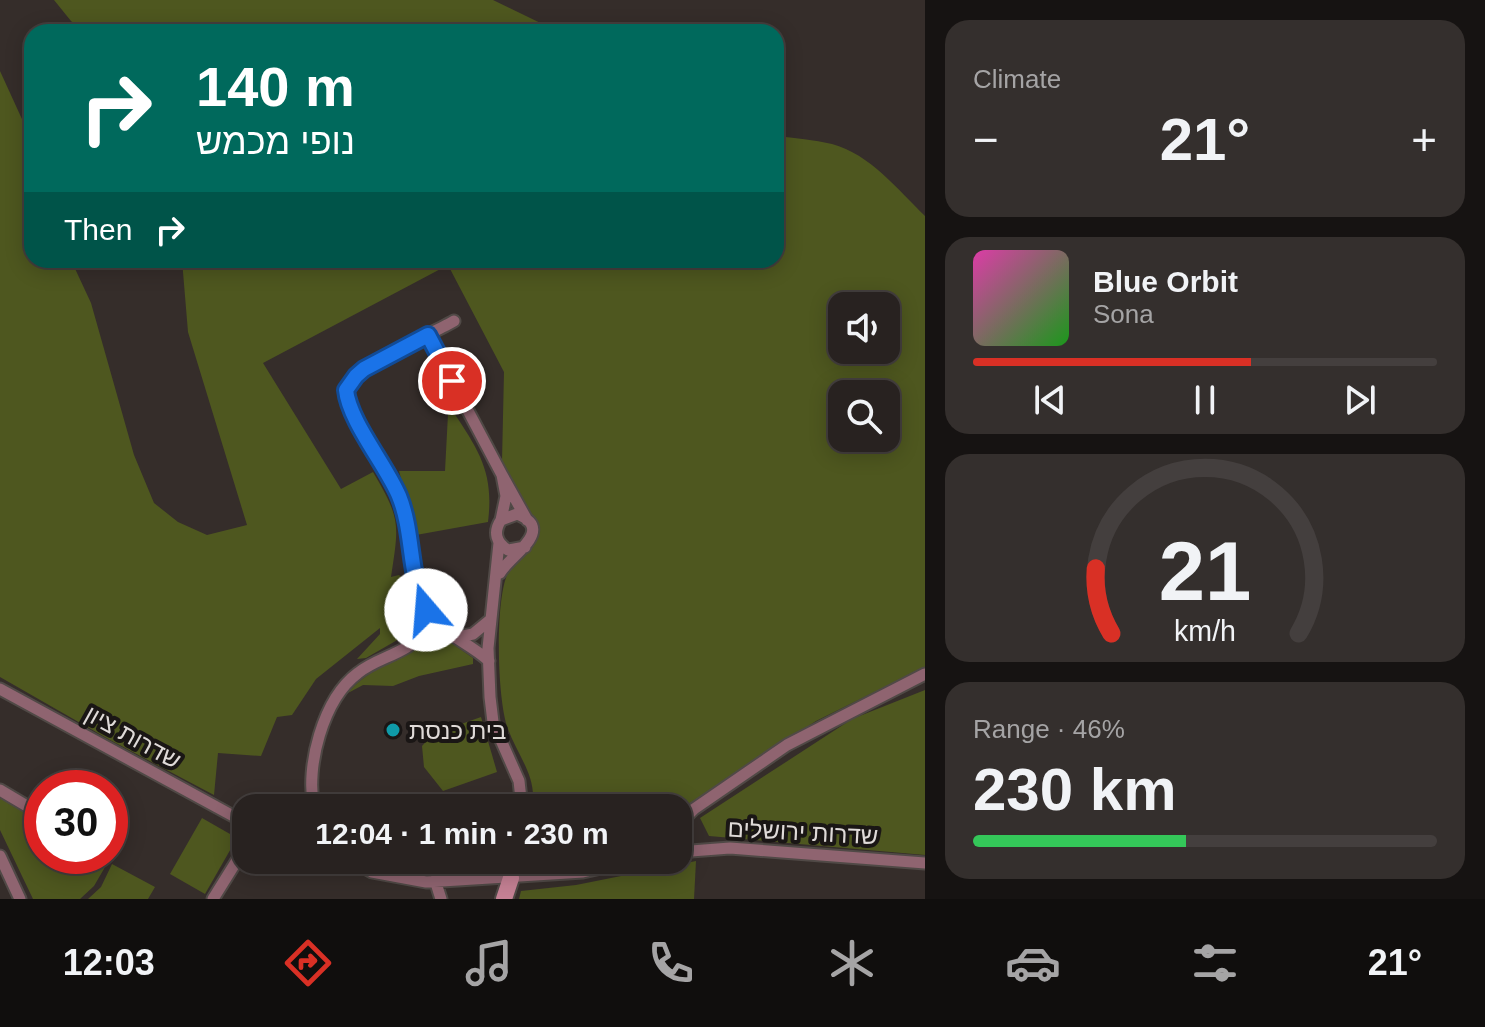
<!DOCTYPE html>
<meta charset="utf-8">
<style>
:root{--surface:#282220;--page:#342f2d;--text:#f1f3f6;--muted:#a5a4a5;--line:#443f3e;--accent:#d93025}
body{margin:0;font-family:Helvetica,"Noto Sans Hebrew",sans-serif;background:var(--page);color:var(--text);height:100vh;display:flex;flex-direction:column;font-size:30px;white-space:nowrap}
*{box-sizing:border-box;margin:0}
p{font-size:26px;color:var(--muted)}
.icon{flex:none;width:44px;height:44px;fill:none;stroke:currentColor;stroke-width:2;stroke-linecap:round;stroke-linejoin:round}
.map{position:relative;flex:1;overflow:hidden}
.sheet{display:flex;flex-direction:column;gap:20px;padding:20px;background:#161312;width:560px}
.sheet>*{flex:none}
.hud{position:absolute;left:24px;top:24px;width:760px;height:244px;border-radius:24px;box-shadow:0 4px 20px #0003,0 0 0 2px var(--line);background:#00695c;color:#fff;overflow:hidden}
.tools{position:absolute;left:828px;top:292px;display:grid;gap:16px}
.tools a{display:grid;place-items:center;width:72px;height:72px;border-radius:16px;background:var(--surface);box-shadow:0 4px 20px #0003,0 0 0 2px var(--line);font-size:40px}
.speed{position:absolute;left:24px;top:770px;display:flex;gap:16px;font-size:40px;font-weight:700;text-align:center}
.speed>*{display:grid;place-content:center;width:104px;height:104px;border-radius:50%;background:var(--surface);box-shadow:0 4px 20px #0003,0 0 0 2px var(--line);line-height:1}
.speed .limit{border:12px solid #d22;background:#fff;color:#111}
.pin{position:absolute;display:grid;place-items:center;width:68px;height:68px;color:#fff;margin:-34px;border:4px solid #fff;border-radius:50%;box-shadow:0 2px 8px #0007}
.me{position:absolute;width:88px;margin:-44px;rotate:342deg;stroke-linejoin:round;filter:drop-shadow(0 0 6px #0008)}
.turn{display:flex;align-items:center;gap:28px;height:168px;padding:0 40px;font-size:36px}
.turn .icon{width:104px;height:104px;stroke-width:2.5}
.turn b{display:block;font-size:56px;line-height:68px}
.then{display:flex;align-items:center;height:76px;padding:0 40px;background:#0003;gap:16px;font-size:30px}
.big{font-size:60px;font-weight:600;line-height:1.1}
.sheet .widget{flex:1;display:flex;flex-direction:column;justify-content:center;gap:12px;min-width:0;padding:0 28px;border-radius:24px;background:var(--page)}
.sheet .dial{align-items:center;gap:0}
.dial svg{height:208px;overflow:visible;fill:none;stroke:var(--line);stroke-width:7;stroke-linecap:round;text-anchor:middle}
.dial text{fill:var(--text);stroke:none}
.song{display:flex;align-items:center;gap:24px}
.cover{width:96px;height:96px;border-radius:12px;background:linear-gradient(135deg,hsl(320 70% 55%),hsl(120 70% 35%))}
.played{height:8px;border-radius:4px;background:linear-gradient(90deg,var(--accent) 60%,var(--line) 60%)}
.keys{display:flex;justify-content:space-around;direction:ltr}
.heat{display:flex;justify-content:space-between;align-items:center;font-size:44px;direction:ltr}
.charge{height:12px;border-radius:6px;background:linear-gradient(90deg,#34c759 46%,var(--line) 0)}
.trip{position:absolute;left:232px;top:794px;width:460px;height:80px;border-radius:24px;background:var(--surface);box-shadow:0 4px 20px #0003,0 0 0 2px var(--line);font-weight:600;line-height:80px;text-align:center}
.tab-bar{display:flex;height:128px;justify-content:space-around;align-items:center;background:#100e0d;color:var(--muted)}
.tab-bar .icon{width:56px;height:56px}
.tab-bar .active{color:var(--accent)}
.tab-bar b{font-size:36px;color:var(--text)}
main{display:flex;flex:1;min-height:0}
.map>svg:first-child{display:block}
.green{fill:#4e571f;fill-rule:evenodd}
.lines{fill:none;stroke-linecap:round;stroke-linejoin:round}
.street-casing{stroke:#504946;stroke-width:15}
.secondary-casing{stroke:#504946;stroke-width:20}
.street{stroke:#8f6470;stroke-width:11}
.secondary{stroke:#c58194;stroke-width:16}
.route-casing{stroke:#114b97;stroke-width:20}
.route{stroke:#1a73e8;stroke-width:14}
.culture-dot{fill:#0f9aa8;stroke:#1a1615;stroke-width:3}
.labels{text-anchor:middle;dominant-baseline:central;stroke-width:8;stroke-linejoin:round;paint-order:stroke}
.poi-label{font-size:24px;fill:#dfdad8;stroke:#1a1615;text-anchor:start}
.street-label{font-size:24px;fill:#dfdad8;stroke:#1a1615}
</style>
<main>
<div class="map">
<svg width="925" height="899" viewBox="0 0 925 899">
<rect width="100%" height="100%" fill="#352d2a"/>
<!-- green -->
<path class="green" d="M54,0H493L559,32H84L71,21Z
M0,71L32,141V260H71L91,303L134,455L154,503L178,522L207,535L247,525L188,332L182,260H776V136C795,138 814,140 832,144C870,154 898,190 925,216V667L816,721L703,795L678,821V808H596L533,798C534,773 516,752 508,729C497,700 495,604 507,575C514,560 524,554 535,543L532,517L502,461L504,372L448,265L263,363L341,489L373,472C401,519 399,524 391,577L399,575L405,579L418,617L413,631L366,658L357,659L380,634V628L316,679L292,715L277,717L261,756L218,753L214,795L110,740L0,677ZM842,306H886V350H842ZM842,394H886V438H842Z
M454,413C480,452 494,474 488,522L416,535L399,471H445L448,414Z
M440,635L473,658V664L419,676L393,686L363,685L348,693C364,673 385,666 407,654C419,648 427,638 440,635Z
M925,690V855L709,836L700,818L852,719Z
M481,717L497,772L443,791L424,767L422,746L433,734Z
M0,796L42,821V856H99L108,862L94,886L80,899H33L0,830Z
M202,818L237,838L205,894L170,874Z
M696,861L694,899H519L521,891L576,885Z
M112,864L155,887L148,899H88L101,887Z"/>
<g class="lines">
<!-- street casing -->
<g class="street-casing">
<path id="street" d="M454,321C430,335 371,359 355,377C348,383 346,390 347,399C364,436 391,470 403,509C414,543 408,581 427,611C440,633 470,643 489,661
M428,335L502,475
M501,520L506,496L502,475L527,520
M499,543L488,648L490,697L493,722L519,781L522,808
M500,573C509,556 557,530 517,514L501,520C493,532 496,543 508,550L525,547
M458,637L473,634L490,620
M0,689L246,823
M0,790L42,815
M314,808C305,767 323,699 358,673C373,661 391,657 407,647C417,640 425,629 433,621
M678,836L684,819L694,809L787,745L925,674
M678,852L730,848L925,863
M0,856L20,899
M352,860L372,872L426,882L583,872L637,860
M511,878L516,860
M435,880L441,899
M213,899L246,846"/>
</g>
<!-- secondary casing -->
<g class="secondary-casing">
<path id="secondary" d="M504,899L511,878"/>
</g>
<!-- street -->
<use href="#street" class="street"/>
<!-- secondary -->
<use href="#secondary" class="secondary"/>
</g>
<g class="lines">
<!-- route casing -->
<g class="route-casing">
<path id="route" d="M426,610C408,574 414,533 399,496C386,465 349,421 346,390L356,376L364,369L428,335L452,381"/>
</g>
<!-- route -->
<use href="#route" class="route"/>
</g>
<!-- markers -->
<circle class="culture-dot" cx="393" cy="730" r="8"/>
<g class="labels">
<!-- poi labels -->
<g class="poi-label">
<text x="409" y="730">בית כנסת</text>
</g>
<!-- street labels -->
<g class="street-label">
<text transform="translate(133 737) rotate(29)">שדרות ציון</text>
<text transform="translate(803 832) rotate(3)">שדרות ירושלים</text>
</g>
</g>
</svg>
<div class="tools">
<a><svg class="icon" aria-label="sound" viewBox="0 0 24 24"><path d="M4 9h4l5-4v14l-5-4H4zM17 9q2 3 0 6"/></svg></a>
<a><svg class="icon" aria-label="search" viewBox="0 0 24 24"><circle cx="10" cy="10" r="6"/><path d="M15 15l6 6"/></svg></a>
</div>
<div class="speed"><div class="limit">30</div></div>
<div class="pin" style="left:452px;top:381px;background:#d93025"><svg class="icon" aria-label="arrive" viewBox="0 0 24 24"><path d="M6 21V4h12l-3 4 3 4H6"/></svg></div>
<svg class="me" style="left:426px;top:610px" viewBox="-20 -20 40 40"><circle r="19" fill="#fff"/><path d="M0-13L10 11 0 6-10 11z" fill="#1a73e8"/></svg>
<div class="trip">12:04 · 1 min · 230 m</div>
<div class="hud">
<div class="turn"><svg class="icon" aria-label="right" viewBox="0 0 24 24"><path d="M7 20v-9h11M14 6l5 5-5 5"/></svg><div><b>140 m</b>נופי מכמש</div></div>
<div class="then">Then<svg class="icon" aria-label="right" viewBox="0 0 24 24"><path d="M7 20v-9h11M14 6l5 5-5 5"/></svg></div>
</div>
</div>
<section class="sheet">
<div class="widget"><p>Climate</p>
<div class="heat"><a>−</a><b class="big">21°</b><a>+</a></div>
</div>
<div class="widget">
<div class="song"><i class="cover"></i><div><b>Blue Orbit</b><p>Sona</p></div></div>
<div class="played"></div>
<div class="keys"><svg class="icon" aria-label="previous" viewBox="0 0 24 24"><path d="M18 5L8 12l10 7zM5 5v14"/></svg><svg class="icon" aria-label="pause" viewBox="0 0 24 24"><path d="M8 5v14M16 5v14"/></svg><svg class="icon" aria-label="next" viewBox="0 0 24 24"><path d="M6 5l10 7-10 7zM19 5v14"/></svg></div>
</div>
<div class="widget dial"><svg viewBox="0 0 100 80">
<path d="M14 69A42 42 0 1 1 86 69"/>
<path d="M14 69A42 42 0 0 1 8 44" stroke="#d93025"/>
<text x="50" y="56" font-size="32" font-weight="700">21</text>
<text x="50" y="72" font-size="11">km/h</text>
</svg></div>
<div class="widget"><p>Range · 46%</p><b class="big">230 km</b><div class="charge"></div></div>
</section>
</main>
<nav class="tab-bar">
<b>12:03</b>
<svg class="icon active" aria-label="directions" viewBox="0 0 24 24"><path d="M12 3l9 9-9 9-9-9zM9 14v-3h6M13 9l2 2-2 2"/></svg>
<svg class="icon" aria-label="music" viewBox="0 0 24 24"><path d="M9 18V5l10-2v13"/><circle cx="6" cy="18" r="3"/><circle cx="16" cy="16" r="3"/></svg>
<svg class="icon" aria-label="phone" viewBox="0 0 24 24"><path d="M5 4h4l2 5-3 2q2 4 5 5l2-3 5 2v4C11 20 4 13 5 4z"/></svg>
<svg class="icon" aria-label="climate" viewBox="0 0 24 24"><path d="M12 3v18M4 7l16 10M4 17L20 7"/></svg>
<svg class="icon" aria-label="car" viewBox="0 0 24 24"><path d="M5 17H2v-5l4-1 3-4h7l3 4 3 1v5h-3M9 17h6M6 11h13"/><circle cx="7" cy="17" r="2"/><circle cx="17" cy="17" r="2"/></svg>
<svg class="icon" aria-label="filters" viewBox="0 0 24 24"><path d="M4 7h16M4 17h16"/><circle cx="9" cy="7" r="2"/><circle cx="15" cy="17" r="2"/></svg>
<b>21°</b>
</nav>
